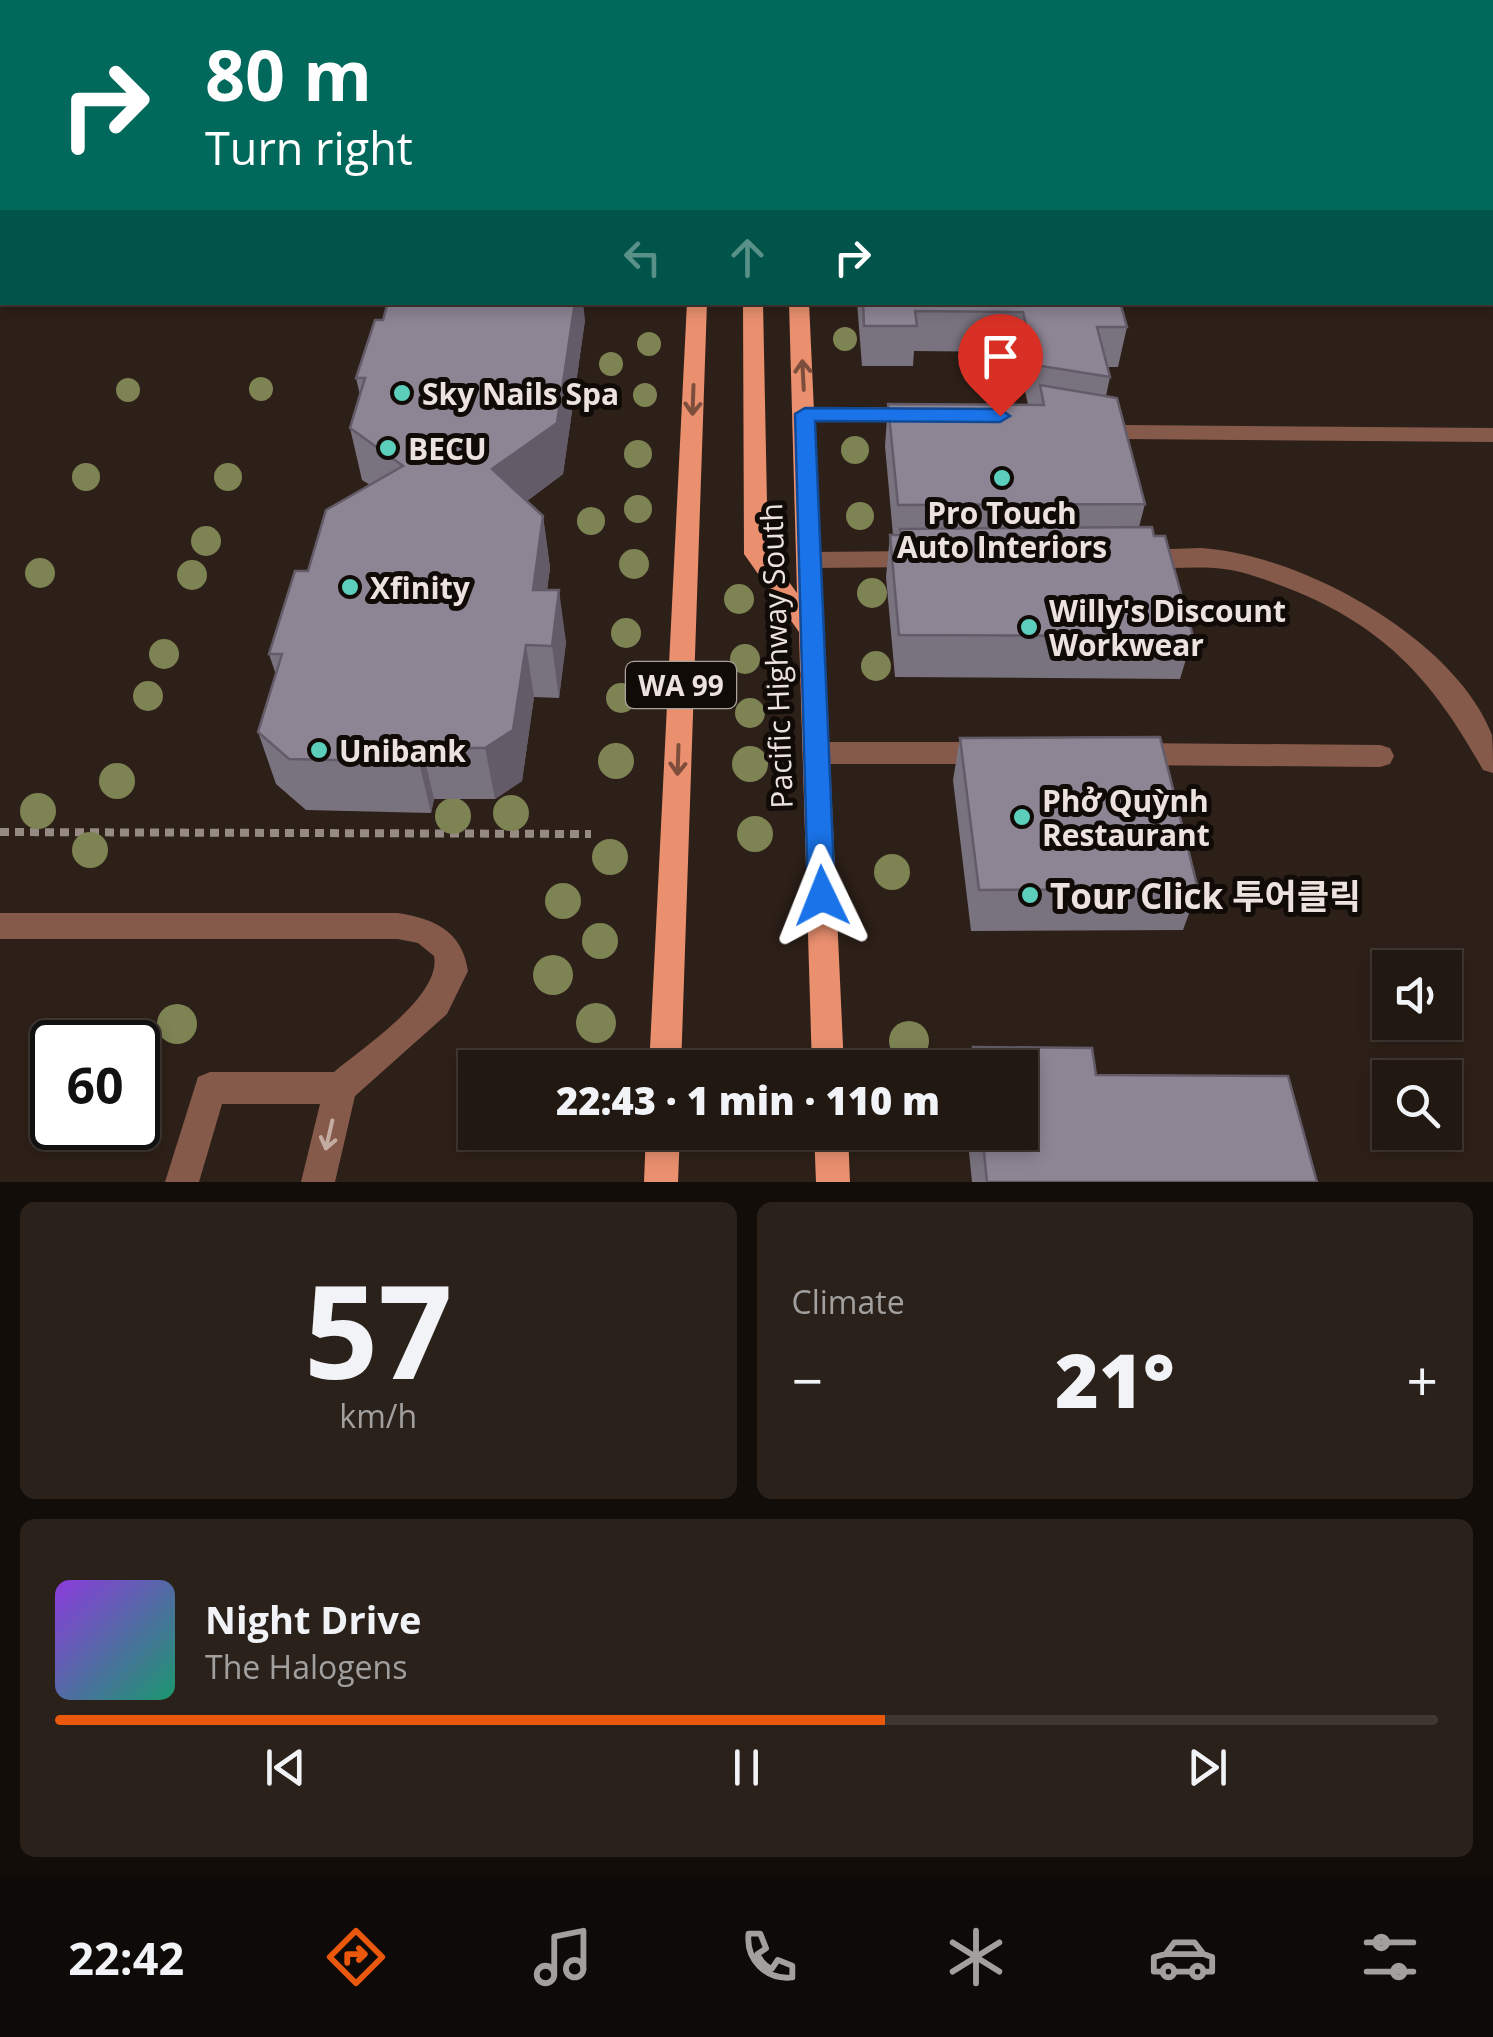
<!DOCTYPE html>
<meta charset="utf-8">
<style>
:root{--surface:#221812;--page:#2a211b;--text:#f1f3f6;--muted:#a2a09f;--line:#3f3732;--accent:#ea580c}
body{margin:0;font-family:"Open Sans","Noto Sans KR",sans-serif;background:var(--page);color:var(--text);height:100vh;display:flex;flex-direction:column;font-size:38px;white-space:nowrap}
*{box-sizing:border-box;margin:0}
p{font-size:32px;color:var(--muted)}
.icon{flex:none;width:55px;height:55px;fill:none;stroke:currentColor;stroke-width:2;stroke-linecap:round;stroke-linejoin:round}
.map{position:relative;height:1182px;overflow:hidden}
.details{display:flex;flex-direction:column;gap:20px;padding:20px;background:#130d0a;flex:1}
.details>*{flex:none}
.guide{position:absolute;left:0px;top:0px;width:1495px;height:305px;box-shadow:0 5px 15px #0003,0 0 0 2px var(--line);background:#00695c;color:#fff;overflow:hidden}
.buttons{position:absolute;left:1372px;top:950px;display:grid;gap:20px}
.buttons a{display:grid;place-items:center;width:90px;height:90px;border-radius:0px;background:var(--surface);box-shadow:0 5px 15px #0003,0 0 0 2px var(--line);font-size:50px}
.speed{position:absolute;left:30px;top:1020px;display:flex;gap:20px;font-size:50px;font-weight:700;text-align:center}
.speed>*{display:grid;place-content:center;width:130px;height:130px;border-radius:50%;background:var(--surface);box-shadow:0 5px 15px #0003,0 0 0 2px var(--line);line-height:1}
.speed .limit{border:5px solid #111;border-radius:15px;background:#fff;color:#111}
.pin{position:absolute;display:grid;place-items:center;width:85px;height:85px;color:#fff;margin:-102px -42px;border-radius:50% 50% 50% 0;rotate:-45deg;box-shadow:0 0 10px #0007}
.pin .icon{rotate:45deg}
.me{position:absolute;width:110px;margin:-55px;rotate:358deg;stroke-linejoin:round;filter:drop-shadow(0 0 8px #0008)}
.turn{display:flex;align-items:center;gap:35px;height:210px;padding:0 40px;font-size:45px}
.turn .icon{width:130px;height:130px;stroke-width:2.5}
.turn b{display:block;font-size:70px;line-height:85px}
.lanes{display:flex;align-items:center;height:95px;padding:0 40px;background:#0003;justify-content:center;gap:50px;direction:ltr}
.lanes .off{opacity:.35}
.big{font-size:75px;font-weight:800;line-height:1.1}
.details .card{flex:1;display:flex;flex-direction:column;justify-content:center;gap:15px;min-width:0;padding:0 35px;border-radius:15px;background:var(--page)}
.details .dial{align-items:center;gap:0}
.dial b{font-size:130px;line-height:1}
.song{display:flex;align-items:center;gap:30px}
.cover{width:120px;height:120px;border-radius:15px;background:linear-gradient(135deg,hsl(270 70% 55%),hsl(160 70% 35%))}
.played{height:10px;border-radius:5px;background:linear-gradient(90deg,var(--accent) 60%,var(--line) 60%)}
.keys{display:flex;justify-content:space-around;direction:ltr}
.heat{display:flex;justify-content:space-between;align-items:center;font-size:55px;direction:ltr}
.details .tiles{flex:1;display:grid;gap:20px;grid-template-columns:1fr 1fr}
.card:last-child{grid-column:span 2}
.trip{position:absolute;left:458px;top:1050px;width:580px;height:100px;border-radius:0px;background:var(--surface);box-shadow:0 5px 15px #0003,0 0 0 2px var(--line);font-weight:800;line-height:100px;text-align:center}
.dock{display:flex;height:160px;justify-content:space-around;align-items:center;background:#0e0a07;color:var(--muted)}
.dock .icon{width:70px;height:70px}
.dock .on{color:var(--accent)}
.dock b{font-size:45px;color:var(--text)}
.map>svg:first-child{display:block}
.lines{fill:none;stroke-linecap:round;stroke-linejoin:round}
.path{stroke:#968a84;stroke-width:8;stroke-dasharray:9 6;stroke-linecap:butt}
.service{fill:#865a4b;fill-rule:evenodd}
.primary{fill:#ea906f;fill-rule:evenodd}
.tree{fill:#7d8352}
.wall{fill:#79727f}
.shaded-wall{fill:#635c68}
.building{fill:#8d8494;stroke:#635c68;stroke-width:2.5}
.oneway{stroke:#7e4e3c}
.oneway2{stroke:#c4aca3}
.route{fill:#1a73e8;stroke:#114b97;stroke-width:2.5}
.poi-dot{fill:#5bcebc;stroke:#110b08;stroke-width:4}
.labels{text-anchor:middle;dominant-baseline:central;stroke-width:10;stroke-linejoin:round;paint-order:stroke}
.shield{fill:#110b08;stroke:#aba29e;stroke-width:2.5}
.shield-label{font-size:28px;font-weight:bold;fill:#ede3de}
.poi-label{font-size:30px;font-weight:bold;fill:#ede3de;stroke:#110b08;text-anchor:start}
.street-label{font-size:30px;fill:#ede3de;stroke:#110b08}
.near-poi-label{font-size:35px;font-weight:bold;fill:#ede3de;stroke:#110b08;text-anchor:start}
</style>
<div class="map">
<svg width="1493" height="1182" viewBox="0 0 1493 1182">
<rect width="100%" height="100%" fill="#2d2018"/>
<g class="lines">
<!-- path -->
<path class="path" d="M0,832L591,834"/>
<!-- service -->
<path class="service" d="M1492,259H1493V271H1492Z
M0,264H2V276H0Z
M805,407H920L931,414L920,421L797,419L794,414Z
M1094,419L1125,425L1493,428V442L1125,439L1086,431L1083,426Z
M1201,548C1300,554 1455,638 1492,735C1493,746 1493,762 1493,773L1483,770C1426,666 1369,613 1254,576C1208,561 1181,572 1140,566C1131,565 1132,565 1128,558L1140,550Z
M920,551L932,559L920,567L810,568L798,560L810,552Z
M817,742H990L1000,745L1004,753L1000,761L990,764H817L807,761L803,753L807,745Z
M1130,743L1380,745L1390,748L1394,756L1390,764L1380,767L1130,765L1120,762L1116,754L1120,746Z
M0,913H398C435,919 462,931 468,971L447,1014L355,1096L335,1182H301L320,1104H222L199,1182H165L198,1077L210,1072H334C362,1048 442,996 434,956L418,943L398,939H0Z"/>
<!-- primary -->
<path class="primary" d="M703,0H719V2H704Z
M779,0H795L796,2H781Z
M687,302H707L681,1068H649Z
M743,302H763L768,553L797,593L789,302H809L844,1068H812L799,632L744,554Z
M646,1132H680L678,1182H644Z
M814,1132H848L850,1182H816Z"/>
</g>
<!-- trees -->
<g class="tree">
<circle cx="845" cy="339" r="12"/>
<circle cx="649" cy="344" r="12"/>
<circle cx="611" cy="364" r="12"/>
<circle cx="261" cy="389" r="12"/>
<circle cx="128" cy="390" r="12"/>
<circle cx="645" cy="395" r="12"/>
<circle cx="855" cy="450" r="14"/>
<circle cx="638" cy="454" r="14"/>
<circle cx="86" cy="477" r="14"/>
<circle cx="228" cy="477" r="14"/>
<circle cx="638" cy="509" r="14"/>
<circle cx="860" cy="516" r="14"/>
<circle cx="591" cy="521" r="14"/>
<circle cx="206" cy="541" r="15"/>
<circle cx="634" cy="564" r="15"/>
<circle cx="40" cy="573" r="15"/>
<circle cx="192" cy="575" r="15"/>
<circle cx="872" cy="593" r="15"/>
<circle cx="739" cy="599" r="15"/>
<circle cx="626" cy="633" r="15"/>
<circle cx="164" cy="654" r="15"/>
<circle cx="745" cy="659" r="15"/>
<circle cx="876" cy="666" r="15"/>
<circle cx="148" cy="696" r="15"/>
<circle cx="621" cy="698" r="15"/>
<circle cx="750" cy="713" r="15"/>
<circle cx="616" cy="761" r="18"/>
<circle cx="750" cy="764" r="18"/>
<circle cx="117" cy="781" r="18"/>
<circle cx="38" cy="811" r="18"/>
<circle cx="511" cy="813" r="18"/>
<circle cx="453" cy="816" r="18"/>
<circle cx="755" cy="834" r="18"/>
<circle cx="90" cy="850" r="18"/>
<circle cx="610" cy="857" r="18"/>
<circle cx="892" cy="872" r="18"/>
<circle cx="563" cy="901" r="18"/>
<circle cx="600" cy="941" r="18"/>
<circle cx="553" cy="975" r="20"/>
<circle cx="596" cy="1023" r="20"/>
<circle cx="177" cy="1024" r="20"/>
<circle cx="909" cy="1041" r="20"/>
</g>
<!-- wall -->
<path class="wall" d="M0,0H164L160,2H2V58L0,60Z
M857,302H1120L1127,327L1118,367H1108L1110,377L1106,396L1145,504L1139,527L1154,536L1193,636L1180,679L895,677L886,577L890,535H893L885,446L888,404L1028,405L1017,352L914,351L913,366H862Z
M585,320L563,474L527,501L543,516L550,568L547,590L566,642L559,698L534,697L522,781L495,799H434L431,813L306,810L276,784L258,732L276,675L269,654L308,571L370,485L362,480L350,428L360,395L356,378Z
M960,738L1198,889L1183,930L971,931L953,780Z
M973,1047L1096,1075L1317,1182H972L967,1132H1020V1068H969Z"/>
<!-- shaded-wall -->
<path class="shaded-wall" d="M34,0H90L91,2H29Z
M136,0H164L160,2H137Z
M2,15V58L0,60V16Z
M575,302H583L585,320L563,474L500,521L492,469Z
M543,516L550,568L540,642L533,590Z
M559,590L566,642L559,698L552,646Z
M526,645L534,697L522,781L495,799L485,748Z
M422,748L434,799L431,813L419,762Z"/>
<!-- building -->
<path class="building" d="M0,0H34L29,2H2V15L0,16Z
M883,0H978V2H884Z
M388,302H575L557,423L492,469L543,516L533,590H559L552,646L526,645L513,730L485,748H422L419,762L289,759L258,732L282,654H269L295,571H308L326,510L403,466L350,428L365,378H356L375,320H383Z
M863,302H1120L1127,327H1097L1110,377L1035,365L1023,312L915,311L917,326H864Z
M1040,385L1117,398L1145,504L898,505L888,404L1044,405Z
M1152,527L1154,536H1165L1193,636L899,635L890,535H901L900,529Z
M1160,737L1198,889L979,890L960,738Z
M973,1047L1092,1048L1096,1075L1288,1076L1317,1182H987L982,1132H1020V1068H975Z"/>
<!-- one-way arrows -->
<defs><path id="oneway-shaft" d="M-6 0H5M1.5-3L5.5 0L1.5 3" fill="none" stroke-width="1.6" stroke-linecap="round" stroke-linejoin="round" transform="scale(2.5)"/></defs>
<g class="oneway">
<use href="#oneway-shaft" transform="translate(803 375) rotate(-93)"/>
<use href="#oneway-shaft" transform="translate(693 400) rotate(92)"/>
<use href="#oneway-shaft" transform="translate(678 760) rotate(92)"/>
</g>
<use class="oneway2" href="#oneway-shaft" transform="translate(329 1135) rotate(103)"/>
<!-- route -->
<path class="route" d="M805,408L1000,409L1010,416L1000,422L815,421L835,896L831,904H812L808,896L795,414Z"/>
<!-- markers -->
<g class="poi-dot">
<circle cx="402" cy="393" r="10"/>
<circle cx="388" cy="448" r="10"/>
<circle cx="1002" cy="478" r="10"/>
<circle cx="350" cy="587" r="10"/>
<circle cx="1029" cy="627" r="10"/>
<circle cx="319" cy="750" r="10"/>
<circle cx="1022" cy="817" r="10"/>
<circle cx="1030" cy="895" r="10"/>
</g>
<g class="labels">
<!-- shield labels -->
<rect class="shield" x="626" y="662" width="110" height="46" rx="8"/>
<g class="shield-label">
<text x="681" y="685">WA 99</text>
</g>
<!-- poi labels -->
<g class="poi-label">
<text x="422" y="393">Sky Nails Spa</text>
<text x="408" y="448">BECU</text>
<text x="1002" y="512" text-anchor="middle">Pro Touch<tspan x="1002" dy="34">Auto Interiors</tspan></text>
<text x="370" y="587">Xfinity</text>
<text x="1049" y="610">Willy's Discount<tspan x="1049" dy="34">Workwear</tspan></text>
<text x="339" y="750">Unibank</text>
<text x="1042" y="800">Phở Quỳnh<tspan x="1042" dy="34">Restaurant</tspan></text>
</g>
<!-- street labels -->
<g class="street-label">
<text transform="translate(776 656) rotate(-92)">Pacific Highway South</text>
</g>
<!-- near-poi labels -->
<g class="near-poi-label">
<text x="1050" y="895">Tour Click 투어클릭</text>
</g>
</g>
</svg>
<div class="buttons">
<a><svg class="icon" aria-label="sound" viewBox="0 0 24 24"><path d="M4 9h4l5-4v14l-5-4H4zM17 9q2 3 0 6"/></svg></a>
<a><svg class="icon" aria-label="search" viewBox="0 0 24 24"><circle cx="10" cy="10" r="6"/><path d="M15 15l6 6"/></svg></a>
</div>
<div class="speed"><div class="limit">60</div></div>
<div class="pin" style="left:1000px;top:416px;background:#d93025"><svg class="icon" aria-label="arrive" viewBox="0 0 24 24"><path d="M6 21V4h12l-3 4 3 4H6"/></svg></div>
<svg class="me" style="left:822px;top:896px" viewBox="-20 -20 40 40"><path d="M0-17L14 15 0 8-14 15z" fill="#1a73e8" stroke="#fff" stroke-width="4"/></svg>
<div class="trip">22:43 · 1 min · 110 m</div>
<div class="guide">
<div class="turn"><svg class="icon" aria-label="right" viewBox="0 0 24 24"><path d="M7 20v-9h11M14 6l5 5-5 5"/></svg><div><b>80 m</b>Turn right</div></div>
<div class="lanes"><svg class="icon off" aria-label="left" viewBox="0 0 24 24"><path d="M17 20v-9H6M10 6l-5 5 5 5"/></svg><svg class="icon off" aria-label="ahead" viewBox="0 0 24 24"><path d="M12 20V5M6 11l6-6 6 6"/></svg><svg class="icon" aria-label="right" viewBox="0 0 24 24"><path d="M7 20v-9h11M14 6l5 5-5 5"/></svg></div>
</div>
</div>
<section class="details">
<div class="tiles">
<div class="card dial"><b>57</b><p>km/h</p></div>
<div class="card"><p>Climate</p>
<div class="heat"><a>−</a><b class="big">21°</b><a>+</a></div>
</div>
<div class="card">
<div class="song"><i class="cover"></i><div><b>Night Drive</b><p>The Halogens</p></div></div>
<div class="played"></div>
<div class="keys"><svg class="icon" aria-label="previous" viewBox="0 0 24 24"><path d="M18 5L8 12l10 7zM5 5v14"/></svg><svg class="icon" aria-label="pause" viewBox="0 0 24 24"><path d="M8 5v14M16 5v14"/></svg><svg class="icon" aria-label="next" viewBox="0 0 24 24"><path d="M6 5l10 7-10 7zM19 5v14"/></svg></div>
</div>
</div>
</section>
<nav class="dock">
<b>22:42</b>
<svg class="icon on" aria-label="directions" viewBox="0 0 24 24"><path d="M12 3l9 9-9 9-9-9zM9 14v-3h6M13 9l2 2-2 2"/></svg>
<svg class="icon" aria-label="music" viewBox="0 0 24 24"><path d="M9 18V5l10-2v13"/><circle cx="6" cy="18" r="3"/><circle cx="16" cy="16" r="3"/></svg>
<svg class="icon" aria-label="phone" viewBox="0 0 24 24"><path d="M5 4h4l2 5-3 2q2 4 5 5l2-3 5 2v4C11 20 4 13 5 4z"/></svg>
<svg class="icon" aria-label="climate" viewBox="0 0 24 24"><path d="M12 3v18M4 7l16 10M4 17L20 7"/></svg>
<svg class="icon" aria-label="car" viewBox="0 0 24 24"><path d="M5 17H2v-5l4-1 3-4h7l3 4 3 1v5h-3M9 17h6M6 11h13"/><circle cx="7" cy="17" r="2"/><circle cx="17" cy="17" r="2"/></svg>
<svg class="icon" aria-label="filters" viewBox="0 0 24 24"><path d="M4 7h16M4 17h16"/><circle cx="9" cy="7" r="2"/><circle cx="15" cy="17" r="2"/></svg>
</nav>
